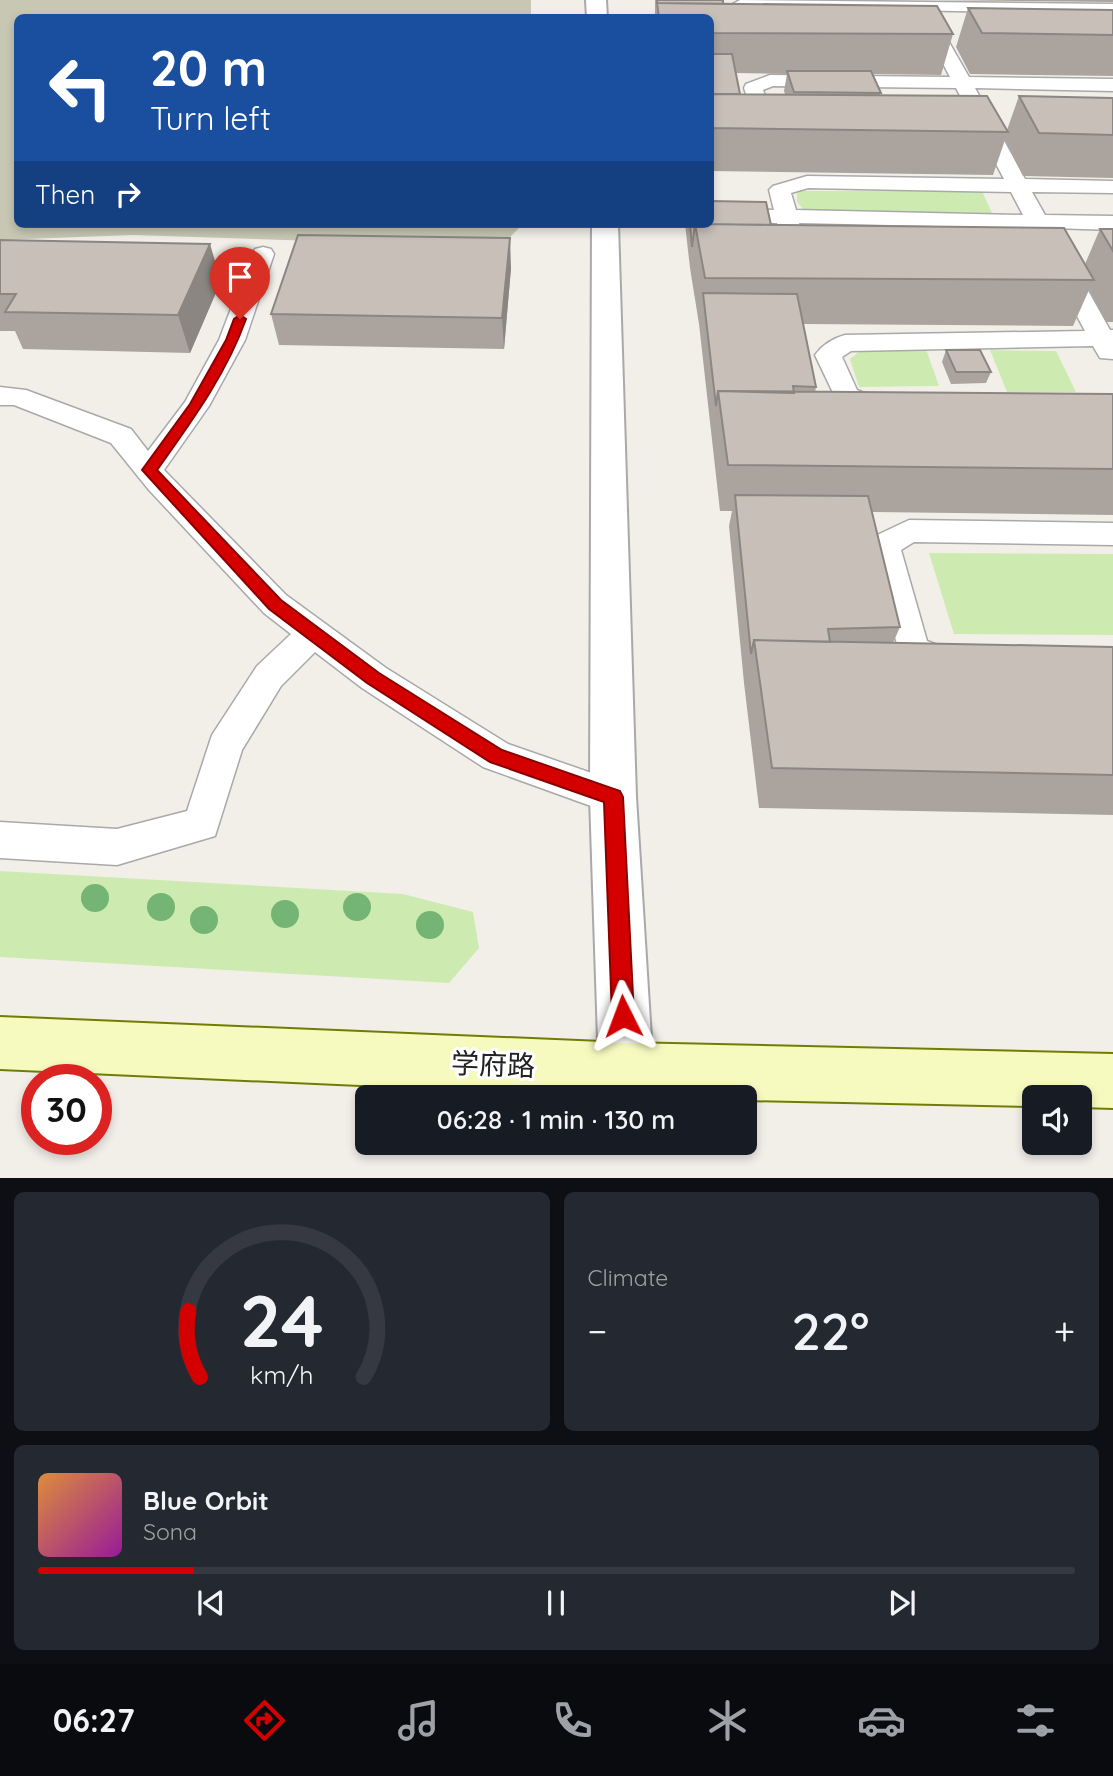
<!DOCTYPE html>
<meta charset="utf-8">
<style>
:root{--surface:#171b24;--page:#242831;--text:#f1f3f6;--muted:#9ea1a6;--line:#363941;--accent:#d40000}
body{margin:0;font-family:Quicksand,"Noto Sans SC",sans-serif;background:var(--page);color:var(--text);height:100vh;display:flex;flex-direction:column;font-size:26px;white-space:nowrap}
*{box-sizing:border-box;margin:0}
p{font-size:23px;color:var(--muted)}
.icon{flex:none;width:38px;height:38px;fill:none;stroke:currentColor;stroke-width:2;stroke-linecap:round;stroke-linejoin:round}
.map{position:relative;height:1178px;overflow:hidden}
.drawer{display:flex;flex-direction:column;gap:14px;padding:14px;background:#0d0f14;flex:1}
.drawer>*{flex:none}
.top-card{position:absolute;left:14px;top:14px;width:700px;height:214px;border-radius:10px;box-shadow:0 4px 10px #0003;background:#1a4fa0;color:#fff;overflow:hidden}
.buttons{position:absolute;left:1022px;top:1085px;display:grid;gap:14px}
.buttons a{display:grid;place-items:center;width:70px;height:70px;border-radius:10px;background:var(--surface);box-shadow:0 4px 10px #0003;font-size:35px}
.speed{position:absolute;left:21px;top:1064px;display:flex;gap:14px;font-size:35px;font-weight:700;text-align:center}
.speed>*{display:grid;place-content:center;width:91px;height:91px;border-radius:50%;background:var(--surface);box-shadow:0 4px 10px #0003;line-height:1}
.speed .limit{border:10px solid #d22;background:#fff;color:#111}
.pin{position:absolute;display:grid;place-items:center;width:60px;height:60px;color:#fff;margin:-72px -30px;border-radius:50% 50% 50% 0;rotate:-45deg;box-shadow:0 0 7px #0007}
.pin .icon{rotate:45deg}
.me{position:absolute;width:77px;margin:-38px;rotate:357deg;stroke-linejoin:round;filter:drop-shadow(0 0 5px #0008)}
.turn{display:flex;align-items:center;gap:24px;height:147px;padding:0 21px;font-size:32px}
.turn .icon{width:91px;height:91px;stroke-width:2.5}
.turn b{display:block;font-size:49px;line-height:60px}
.then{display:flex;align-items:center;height:66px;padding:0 21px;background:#0003;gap:14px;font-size:26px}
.big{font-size:52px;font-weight:600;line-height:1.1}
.drawer .widget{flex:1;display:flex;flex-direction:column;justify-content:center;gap:10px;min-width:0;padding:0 24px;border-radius:10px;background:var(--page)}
.drawer .dial{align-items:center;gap:0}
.dial svg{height:182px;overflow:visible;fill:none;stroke:var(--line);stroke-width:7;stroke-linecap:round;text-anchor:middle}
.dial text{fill:var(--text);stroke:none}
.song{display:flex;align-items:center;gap:21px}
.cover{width:84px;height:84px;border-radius:10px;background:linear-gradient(135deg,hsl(30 70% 55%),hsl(300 70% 35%))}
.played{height:7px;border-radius:4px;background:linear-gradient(90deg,var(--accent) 15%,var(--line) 15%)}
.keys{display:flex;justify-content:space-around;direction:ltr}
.heat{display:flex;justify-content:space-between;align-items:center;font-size:38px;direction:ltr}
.drawer .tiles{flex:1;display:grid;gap:14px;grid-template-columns:1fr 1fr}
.widget:last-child{grid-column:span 2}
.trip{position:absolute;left:355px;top:1085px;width:402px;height:70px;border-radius:10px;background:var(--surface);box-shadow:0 4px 10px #0003;font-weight:600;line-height:70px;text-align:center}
.tabs{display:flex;height:112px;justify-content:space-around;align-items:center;background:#090b0e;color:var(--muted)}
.tabs .icon{width:49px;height:49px}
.tabs .current{color:var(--accent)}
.tabs b{font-size:32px;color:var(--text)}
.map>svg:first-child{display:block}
.construction{fill:#c7c7b4}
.grass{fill:#cdebb0}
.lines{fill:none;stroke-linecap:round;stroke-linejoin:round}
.lane-casing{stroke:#a9a9a9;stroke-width:3}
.street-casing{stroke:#a9a9a9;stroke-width:4}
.secondary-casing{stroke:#707d05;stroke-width:4}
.lane{fill:#fff;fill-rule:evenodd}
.street{fill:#fff;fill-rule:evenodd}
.secondary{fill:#f7fabf;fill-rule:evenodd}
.tree{fill:#74b475}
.wall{fill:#aba49e;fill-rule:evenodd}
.shaded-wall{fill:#8b8681}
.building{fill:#c7bfb8;stroke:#8b8681;stroke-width:2}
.route{fill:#d40000;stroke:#8a0000;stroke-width:2}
.labels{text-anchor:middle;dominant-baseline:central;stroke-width:6;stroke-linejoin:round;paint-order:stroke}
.near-street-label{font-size:28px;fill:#222;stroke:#fff}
</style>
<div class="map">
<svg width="1113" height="1178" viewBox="0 0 1113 1178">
<rect width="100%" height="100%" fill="#f2efe9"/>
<!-- construction -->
<path class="construction" d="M0,0H531V18H18V224H523L500,247L133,235L0,240Z"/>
<!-- grass -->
<path class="grass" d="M797,191H982L992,213L804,210L797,202Z
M926,349L939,386L859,387L850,359L859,352Z
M990,350L1056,351L1076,392H1007Z
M929,553L1113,554V635L954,634Z
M0,871L403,894L473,912L479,948L449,983L0,957Z"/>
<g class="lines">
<!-- lane casing -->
<g class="lane-casing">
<path id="lane" d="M740,0L1113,4V14L752,7L745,9L747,27L757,34L748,39L730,30L729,6Z
M926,11L934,16L969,77L1113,79V91L975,88L1025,179L1113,181V193L1032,192L1045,215L1113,216V230L1053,228L1110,330H1113V359L1100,358L1093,346L851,351L842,357L857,390L890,404L894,410L890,416L881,419L872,416L837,401L815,355C822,345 834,338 845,335L1085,331L1030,228L799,223L806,252L816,262L812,267C784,274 781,243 777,223L710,222V208L774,210L769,190L773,186L807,176L1004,179L956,88L773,86L763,90L772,116L786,121L789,125L779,131L757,123L754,119L744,88L746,84L770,75L950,77L918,16ZM808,188L1011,192L1023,215L796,210L791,193Z
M263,247L271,249L274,254L245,340L209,406L164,470L286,595L386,668L508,744L626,785L631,797L626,809L613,814L483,767L362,688L315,652L281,686L242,750L215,836L117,865L0,858V822L117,829L187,811L212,735L257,666L291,634L264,613L149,490L111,443L14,405H0V387L26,390L131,429L148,451L185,402L219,340L252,254L255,249Z
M909,520L1113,523V545L914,542L901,550L927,641L959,653L964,663L959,673L947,677L901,658L869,545L873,537Z"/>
</g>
<!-- street casing -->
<g class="street-casing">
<path id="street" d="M586,0H606L607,18H587Z
M592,224H618L636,797L653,1070L645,1089L626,1097L607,1089L599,1070L590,797Z"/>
</g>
<!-- secondary casing -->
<g class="secondary-casing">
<path id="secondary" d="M0,1017L626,1043L1113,1054V1108L1080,1107V1097H1034V1106L746,1100V1097H626L0,1069Z"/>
</g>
<!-- lane -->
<use href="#lane" class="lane"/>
<!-- street -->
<use href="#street" class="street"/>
<!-- secondary -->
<use href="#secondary" class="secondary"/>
</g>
<!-- trees -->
<g class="tree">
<circle cx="95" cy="898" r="14"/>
<circle cx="161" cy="907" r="14"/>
<circle cx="357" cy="907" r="14"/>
<circle cx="285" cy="914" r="14"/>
<circle cx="204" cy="920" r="14"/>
<circle cx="430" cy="925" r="14"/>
</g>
<!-- wall -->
<path class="wall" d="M655,0H723V4L953,34L941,75L872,74L881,93L880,95L1007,130L1019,96L1113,98V178L1023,176L1005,140L993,175L710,171V18H655ZM736,73L787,74L784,91L785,94H740Z
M934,0H1113V2Z
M968,8L1113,10V76L970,74L956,47Z
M685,224L771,225L1085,264L1100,229H1113V322H1106L1089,290L1073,326L803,324L816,387L815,393L1113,394V515L872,512L900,627L893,643L1113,647V815L759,808L744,683L729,526L732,511H720L699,324L690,268Z
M0,240L221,281L190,353L23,349L15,331H0Z
M511,268L504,349L279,345L271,314Z
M946,350L991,372L986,383L951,384L942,362Z"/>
<!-- shaded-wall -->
<path class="shaded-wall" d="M510,238L511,268L504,349L502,318Z
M210,244L221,281L190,353L178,315Z"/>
<!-- building -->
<path class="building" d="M657,0H723V4L657,3Z
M657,3L937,6L953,34L710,33V18H659Z
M968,8L1113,10V35L982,33Z
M710,54H732L740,94H710Z
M787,71H871L881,93L794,92Z
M710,94L987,96L1008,132L710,128Z
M1019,96L1113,98V135L1039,133Z
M710,201L766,202L771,225L710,224Z
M690,224H695L692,247Z
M695,224L1064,228L1094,280L705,278Z
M1100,229H1113V251Z
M298,235L510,238L502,318L271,314Z
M0,240L210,244L178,315L5,312L16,294H0Z
M703,293L797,294L816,387L793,386L794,393L718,391L716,406Z
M946,350H980L991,372H956Z
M718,391L1113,394V469L728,465Z
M735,495L868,496L900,627L828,629L830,642L754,640L751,654Z
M754,640L1113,647V775L772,768Z"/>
<!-- route -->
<path class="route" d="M240,315L246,319C226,375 191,422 157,470L281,600L379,673L502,750L620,791L623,797L634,1016L631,1023L623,1026L616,1023L612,1016L604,802L490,762L367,683L269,609L142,470L190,404L226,340L234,319Z"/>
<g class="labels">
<!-- near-street labels -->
<g class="near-street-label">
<text transform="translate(493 1064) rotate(2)">学府路</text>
</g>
</g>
</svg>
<div class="buttons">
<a><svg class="icon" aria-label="sound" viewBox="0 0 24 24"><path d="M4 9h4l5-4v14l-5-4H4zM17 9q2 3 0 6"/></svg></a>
</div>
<div class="speed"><div class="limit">30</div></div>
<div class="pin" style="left:240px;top:319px;background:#d93025"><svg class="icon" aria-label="arrive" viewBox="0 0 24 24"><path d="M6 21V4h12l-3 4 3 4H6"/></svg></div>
<svg class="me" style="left:623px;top:1016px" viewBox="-20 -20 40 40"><path d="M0-17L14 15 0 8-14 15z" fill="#d40000" stroke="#fff" stroke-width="4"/></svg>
<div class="trip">06:28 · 1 min · 130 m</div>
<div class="top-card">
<div class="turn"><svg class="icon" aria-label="left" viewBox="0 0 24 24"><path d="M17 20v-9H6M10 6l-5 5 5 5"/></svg><div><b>20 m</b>Turn left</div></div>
<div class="then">Then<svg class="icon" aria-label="right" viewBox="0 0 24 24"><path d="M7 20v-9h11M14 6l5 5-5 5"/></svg></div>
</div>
</div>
<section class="drawer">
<div class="tiles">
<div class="widget dial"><svg viewBox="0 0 100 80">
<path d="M14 69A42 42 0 1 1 86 69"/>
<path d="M14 69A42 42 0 0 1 9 40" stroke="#d40000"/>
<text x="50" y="56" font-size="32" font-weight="700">24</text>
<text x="50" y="72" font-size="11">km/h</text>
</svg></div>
<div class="widget"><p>Climate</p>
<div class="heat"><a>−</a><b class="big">22°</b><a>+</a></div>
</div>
<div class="widget">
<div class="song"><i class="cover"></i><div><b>Blue Orbit</b><p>Sona</p></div></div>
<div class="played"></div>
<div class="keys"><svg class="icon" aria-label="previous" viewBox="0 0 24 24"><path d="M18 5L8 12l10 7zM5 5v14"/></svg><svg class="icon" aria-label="pause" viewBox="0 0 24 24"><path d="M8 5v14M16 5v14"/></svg><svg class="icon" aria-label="next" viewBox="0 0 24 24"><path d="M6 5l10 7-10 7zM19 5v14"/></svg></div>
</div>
</div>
</section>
<nav class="tabs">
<b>06:27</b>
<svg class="icon current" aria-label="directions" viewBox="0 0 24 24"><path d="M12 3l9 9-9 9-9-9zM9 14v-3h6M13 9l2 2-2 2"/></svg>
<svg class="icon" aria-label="music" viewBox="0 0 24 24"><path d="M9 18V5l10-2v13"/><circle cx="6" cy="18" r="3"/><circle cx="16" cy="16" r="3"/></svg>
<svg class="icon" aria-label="phone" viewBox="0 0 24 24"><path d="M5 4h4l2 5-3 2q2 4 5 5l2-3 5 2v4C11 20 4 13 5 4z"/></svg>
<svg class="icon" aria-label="climate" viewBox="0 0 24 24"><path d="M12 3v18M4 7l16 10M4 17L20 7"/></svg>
<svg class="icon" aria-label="car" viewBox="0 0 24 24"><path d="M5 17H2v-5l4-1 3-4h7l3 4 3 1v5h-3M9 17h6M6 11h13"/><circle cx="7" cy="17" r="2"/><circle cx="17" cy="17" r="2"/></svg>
<svg class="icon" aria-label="filters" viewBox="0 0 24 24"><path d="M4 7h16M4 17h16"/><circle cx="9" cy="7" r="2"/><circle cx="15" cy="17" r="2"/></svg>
</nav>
